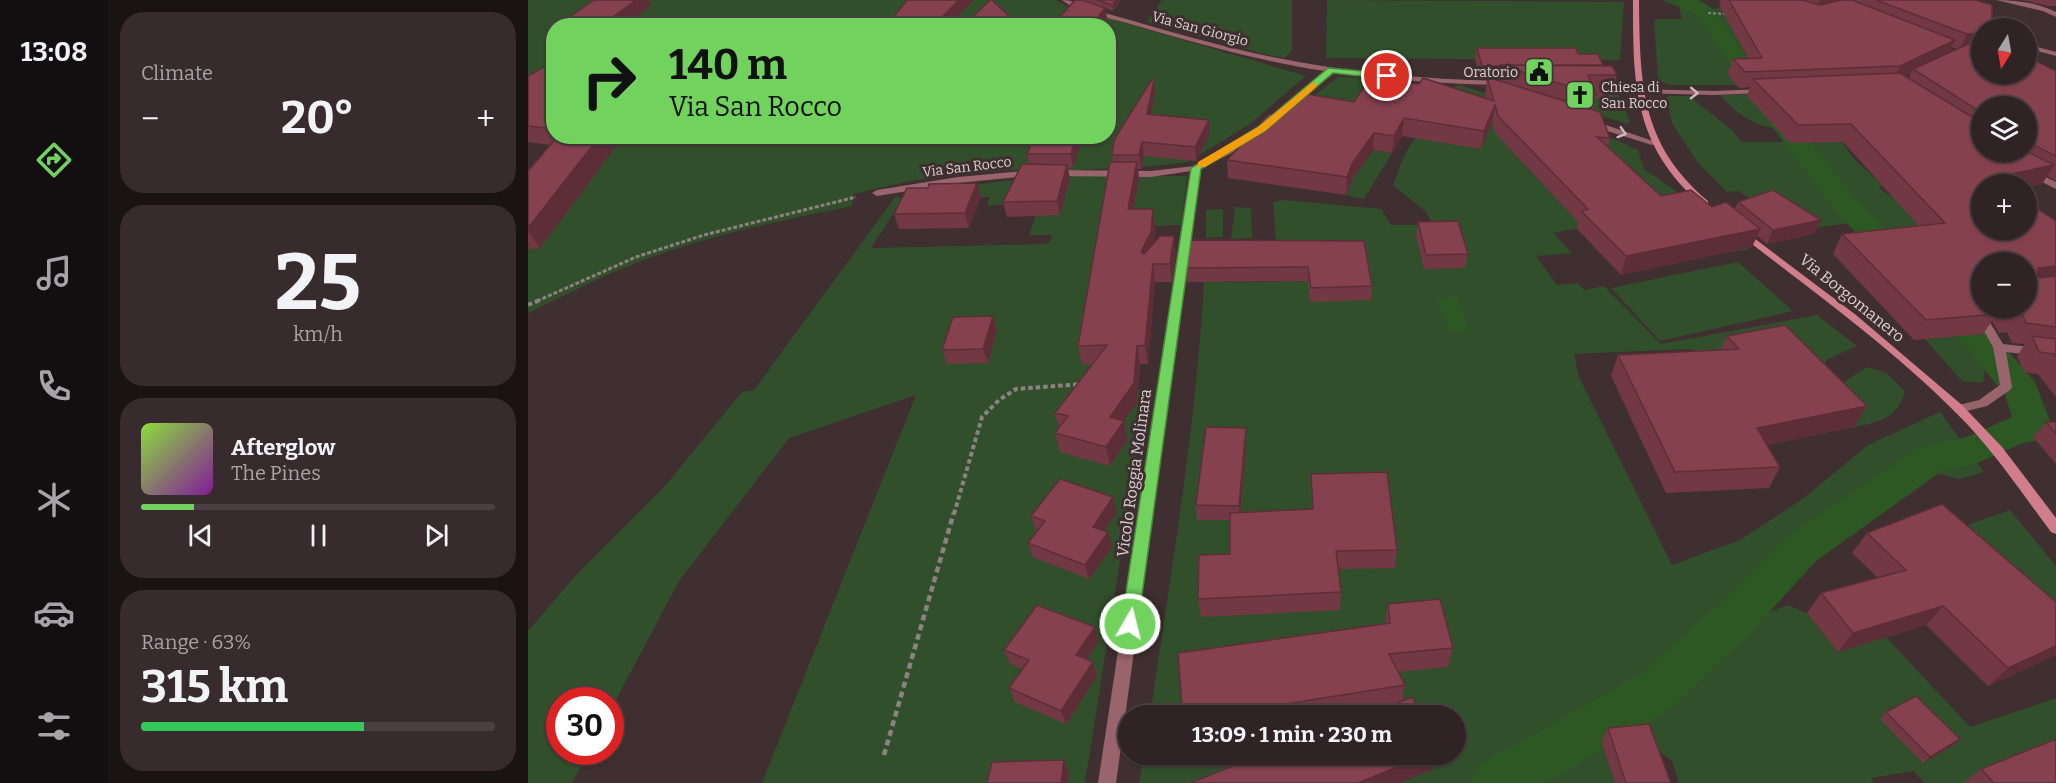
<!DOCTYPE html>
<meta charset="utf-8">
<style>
:root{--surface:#2f2325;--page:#372b2d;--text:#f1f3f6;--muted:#a7a4a7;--line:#4a4042;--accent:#71d25e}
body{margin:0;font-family:Bitter,serif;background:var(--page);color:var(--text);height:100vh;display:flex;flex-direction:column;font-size:22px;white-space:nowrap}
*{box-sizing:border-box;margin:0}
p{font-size:20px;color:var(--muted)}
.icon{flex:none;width:33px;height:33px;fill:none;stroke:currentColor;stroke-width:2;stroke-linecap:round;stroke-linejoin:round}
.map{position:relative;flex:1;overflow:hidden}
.side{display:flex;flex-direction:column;gap:12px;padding:12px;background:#1a1314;width:420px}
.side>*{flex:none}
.guide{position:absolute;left:18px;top:18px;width:570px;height:126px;border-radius:24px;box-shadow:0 2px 4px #0004,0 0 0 2px var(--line);background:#71d25e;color:#111;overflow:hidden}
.needle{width:39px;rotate:191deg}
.tools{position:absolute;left:1443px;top:18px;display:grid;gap:12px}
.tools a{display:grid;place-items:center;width:66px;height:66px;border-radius:50%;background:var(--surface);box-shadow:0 2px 4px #0004,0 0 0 2px var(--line);font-size:30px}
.speed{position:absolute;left:18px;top:687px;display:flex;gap:12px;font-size:30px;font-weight:700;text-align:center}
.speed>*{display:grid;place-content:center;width:78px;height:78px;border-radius:50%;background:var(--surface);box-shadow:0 2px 4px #0004,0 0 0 2px var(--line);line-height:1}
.speed .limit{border:9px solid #d22;background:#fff;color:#111}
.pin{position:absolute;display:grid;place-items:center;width:51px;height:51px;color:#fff;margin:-26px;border:3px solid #fff;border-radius:50%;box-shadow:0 2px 6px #0007}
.me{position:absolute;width:66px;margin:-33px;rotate:8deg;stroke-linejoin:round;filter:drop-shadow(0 0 4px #0008)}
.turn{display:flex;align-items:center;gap:21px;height:126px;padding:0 24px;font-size:27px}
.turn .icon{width:78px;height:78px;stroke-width:2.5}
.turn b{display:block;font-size:42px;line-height:51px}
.big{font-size:45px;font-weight:700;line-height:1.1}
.side .widget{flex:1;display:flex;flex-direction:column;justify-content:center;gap:9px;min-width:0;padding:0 21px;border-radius:24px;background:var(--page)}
.side .dial{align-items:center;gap:0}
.dial b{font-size:78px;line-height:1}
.song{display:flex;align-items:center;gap:18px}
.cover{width:72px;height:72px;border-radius:9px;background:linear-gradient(135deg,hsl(90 70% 55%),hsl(290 70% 35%))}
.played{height:6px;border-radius:3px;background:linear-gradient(90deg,var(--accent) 15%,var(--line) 15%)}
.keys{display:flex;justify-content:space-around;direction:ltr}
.heat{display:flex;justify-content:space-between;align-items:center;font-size:33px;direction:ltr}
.charge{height:9px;border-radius:4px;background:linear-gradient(90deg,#34c759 63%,var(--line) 0)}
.trip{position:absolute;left:590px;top:705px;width:348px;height:60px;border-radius:30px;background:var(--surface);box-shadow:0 2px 4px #0004,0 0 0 2px var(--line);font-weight:700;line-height:60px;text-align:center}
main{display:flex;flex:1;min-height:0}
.dock{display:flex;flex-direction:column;width:108px;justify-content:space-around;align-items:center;background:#130e0f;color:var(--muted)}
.dock .icon{width:42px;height:42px}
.dock .selected{color:var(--accent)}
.dock b{font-size:27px;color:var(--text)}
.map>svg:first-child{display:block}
.green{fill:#324f2c}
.water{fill:#2d5824}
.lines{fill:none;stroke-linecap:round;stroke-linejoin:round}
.canal{fill:#2d5824;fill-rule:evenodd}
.path-far3{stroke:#8e8182;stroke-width:2;stroke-dasharray:3 2;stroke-linecap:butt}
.path-far2{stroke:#8e8182;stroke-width:3;stroke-dasharray:4 2;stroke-linecap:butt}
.path-far1{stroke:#8e8182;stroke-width:4;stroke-dasharray:4.5 3;stroke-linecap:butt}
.path{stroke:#8e8182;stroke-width:4.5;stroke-dasharray:6 4;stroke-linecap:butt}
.minor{fill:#99646c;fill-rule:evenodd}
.secondary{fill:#d17d8b;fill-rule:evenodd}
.wall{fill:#723843;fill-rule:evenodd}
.shaded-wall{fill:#5d2e37}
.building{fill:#85414e;stroke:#5d2e37;stroke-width:1.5}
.oneway{stroke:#cebbbe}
.route{fill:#71d25e;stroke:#49883d;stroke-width:1.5}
.slow{fill:#f59e0b}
.labels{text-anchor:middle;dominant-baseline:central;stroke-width:6;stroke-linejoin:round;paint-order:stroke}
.far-street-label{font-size:14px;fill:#dbd1d2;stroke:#3f2f31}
.far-poi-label{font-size:14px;fill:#dbd1d2;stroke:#3f2f31;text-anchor:end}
.street-label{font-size:16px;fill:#dbd1d2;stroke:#3f2f31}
</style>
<main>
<nav class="dock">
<b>13:08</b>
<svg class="icon selected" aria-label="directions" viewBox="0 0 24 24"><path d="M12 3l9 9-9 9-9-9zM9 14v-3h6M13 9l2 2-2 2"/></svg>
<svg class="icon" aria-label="music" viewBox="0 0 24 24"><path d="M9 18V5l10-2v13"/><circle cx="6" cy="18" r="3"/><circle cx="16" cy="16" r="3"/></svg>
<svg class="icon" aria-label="phone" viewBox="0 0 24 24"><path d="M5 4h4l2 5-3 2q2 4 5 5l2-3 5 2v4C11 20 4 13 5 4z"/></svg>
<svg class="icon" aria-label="climate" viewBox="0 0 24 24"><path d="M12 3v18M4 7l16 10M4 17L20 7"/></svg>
<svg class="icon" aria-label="car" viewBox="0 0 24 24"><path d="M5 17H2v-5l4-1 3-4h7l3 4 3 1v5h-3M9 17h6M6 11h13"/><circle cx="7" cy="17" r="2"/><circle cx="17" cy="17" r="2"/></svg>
<svg class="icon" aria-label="filters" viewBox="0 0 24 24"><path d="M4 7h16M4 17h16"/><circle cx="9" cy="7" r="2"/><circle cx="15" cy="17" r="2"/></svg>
</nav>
<section class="side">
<div class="widget"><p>Climate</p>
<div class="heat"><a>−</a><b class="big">20°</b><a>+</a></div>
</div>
<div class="widget dial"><b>25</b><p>km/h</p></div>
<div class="widget">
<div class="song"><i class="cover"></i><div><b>Afterglow</b><p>The Pines</p></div></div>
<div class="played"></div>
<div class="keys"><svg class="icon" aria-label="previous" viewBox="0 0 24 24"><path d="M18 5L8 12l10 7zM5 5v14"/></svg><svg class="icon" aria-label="pause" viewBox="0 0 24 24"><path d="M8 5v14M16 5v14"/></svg><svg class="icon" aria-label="next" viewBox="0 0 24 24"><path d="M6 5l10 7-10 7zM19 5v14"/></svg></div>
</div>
<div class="widget"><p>Range · 63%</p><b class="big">315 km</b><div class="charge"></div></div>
</section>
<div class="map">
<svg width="1528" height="783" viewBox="0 0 1528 783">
<rect width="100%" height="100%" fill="#3f2f31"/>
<!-- green -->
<path class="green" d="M0,0H528L536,5L778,76L722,124L660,162L625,166L547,170H478L387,180L325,194L324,206C251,221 177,236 108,263C71,277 36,296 0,313V249L12,247L88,146L101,137L580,136V26H26L25,84L0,98Z
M634,0H764V51L756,58L744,56L619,22Z
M799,0L1096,2L1092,60L798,58Z
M1133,0H1161L1182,10L1190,8L1207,11L1214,48L1228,74L1200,75L1209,85H1143L1130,81L1126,19H1154L1151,7Z
M810,77L869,79L885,86L826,119L741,131Z
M931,85L1044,120L1110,150L1116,169L1162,201L1221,250L1206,251L983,150L1055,227L1025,233L1044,253L1008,256L1029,285L1050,283L1056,290L1076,286L1133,344L1289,315L1329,346L1298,360L1295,377L1161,349L1046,354L1051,377L1144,565L1212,540L1276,498L1340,445L1412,412L1456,472L1431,479L1399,471L1351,487L1263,540L1230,585L1136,661L1168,687L1225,618L1260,605L1279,613L1310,652L1358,637L1442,727L1528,698V748L1441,783H1397L1385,771L1343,778L1346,783H1151L1144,761L1113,738L1073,741L1087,783H871L907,768L900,755L927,754V716H622C643,571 668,428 676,282H751L745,202L757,200L853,209L863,225H906L897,211L865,185L876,156L915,91Z
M978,87L1088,88L1102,122L1100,124Z
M1241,94C1266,128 1268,143 1314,142L1326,159L1355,186L1350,188L1425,234L1349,252L1323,223L1286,228L1234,206L1211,191L1199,192L1170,163L1144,123L1139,96H1161L1205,131L1213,142H1270L1253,128C1228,129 1207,112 1192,95Z
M845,150L864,153L836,199L818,195L824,179Z
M527,176H659L653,225L627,226L588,363L599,390L619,389L557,783H234L388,395L261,438L151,581L83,709L82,700H32V752H60L44,783H0V631L49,574L137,486L214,392L226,390L368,196L375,199L343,248L520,244L525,235H501L508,214Z
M505,179L478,204L459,206L462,197L406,198L387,194L467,182Z
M707,207L723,208L724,238L703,239Z
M695,209V237L678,238V210Z
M1210,262L1265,311L1132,341L1083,288Z
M1435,310L1461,341L1455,383L1434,381L1397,339L1442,335Z
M1339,367L1358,373L1377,391C1371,417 1350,423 1326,427L1295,395Z
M1482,510L1528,566V637L1411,535Z
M616,755H784L711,783H611Z"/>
<!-- water -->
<path class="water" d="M929,297L940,331L921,332L910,298Z"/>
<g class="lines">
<!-- canal -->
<path class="canal" d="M1145,0H1170L1184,8L1228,70L1225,75L1217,77L1209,75L1170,16L1148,4Z
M1238,96L1247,98L1326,197L1391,264L1461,329L1507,382L1525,429L1519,439L1495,443L1447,464L1415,470L1288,561L1225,630L1147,706L1018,783H943L951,765L1113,674L1193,602L1258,537L1390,448L1439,437L1484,417L1477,395L1437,345L1369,278L1306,209L1226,103L1229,98Z"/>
<!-- path-far3 -->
<path class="path-far3" d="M1180,13L1199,14"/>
<!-- path-far2 -->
<path class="path-far2" d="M9,301L108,257L176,235L328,197"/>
<!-- path-far1 -->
<path class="path-far1" d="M0,305L12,300
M426,514L454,417L471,400L488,389L554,384"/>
<!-- path -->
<path class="path" d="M356,755L426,512"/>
<!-- minor -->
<path class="minor" d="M534,0C547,0 560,8 573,12C614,23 655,36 696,46C787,69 879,79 973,81L977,83L973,85C917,84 861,80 805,72L737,131L702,154L672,169L588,783H570L663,171L623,177L526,176L521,173L526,170L623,171L666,166L696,150L731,127L797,71C730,61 664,42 599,23C578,17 551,14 534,0Z
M1468,0C1487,0 1511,3 1528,12V17L1515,11Z
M1498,44L1528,52V56L1498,48Z
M1068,82H1110L1114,84L1110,86H1071L1067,84Z
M1107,89L1186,91L1235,89L1239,91L1235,93L1186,95L1110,93L1106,91Z
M1060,121H1066L1131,143L1124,145L1060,125Z
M506,170L509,171V175L430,183L349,196L344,193L349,190L430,177Z
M1503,170L1528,182V189L1500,175V171Z
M1454,297L1452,306L1475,344L1528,350V358L1478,352L1484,387L1482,390L1459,406L1431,413L1427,412L1425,409L1427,406L1451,400L1472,385L1465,347L1441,305Z"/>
<!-- secondary -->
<path class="secondary" d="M1105,0H1111C1112,82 1112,144 1180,201V205H1174C1105,146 1105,83 1105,0Z
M1214,229L1328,315L1434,405L1474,447L1528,518V534L1523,532C1496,496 1470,457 1439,424C1371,353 1288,294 1211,234L1209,232Z"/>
</g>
<!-- wall -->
<path class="wall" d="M556,0H593L585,11L577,8L579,18Z
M1193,0H1447L1454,28V74L1528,71V181L1519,176L1514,184L1498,187V184H1454L1528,221V397L1510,374L1496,372L1489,356L1497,344L1484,343L1479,332L1471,333L1464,321L1455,334L1386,340L1305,254L1314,234L1391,226L1315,142L1262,143L1219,96L1222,87L1211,88L1199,74L1205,59L1220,58L1191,5ZM1424,47L1429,49L1421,53ZM1383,73L1380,79L1376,76ZM1454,106H1498V152H1454ZM1454,262L1498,308H1454Z
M1494,0H1528V6H1520Z
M123,5L97,26H34L33,23Z
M949,48L1050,54L1075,65L1089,75L1083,98H1068L1065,110L1082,138L1080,147L1133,196L1184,207L1207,209L1210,202L1293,220L1286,234L1239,244L1229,236L1224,247L1093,275L1049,229L1050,222L967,133L964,122L953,149L874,136L864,153L845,150L824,180L818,195L700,178L699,160L753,116L826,102L958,98L957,94L959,78L952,77L947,59ZM960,78H970L969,81Z
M26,61V136H101L88,146L12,248L0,249V171L22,145L0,142V76Z
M627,93L623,115L681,120L682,133L668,161L616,156L613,169H610L611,179L606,209H625L627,226L626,243L646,236L648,254L644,282H627L620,364H612L609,402L596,421L599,440L582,466L532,452L527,433L531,428L527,413L564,364L554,365L550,346L585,162L584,155Z
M507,136H550L552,145L545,168H540L542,179L532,215L479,217L475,202L501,165L499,154Z
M400,188L453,197L441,228L371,229L366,214Z
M890,222L940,254L937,268L896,269L888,236Z
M836,241L844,286L843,300L782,302L780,281L659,282L657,268Z
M465,316L469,331L460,363L419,364L414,350Z
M1199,336L1339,406L1326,427L1239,445L1252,467L1241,488L1138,493L1083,376L1090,355L1192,350Z
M1518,422H1528V464L1505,437Z
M718,443L713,512L784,509L783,474L869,550L867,568L810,569L813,592L812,610L673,617L670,599L702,554V520H669L668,505Z
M589,512L576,530L580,532L584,547L561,579L505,557L500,543L509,531H508L503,516Z
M1339,533L1528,655L1460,686L1398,625L1310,652L1279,613L1293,593L1350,578L1324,553Z
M860,604L925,648L920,667L870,672L877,685L874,701L864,705L798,716H656L654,706L857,623Z
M567,627L570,642L559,659L565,662L569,676L538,724L487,702L481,688L495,669L482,664L476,650Z
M1358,712L1432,739L1424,746L1395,763L1352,719Z
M1080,728L1143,783H1087L1073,741Z
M1453,769L1528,783H1436Z"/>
<!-- shaded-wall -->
<path class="shaded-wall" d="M108,0H121L123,5L97,26H78L77,23Z
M431,0H446L420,26H405Z
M588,0H593L585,11L584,5Z
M1292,0H1318L1287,12Z
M577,8L579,18L573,26H563Z
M480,15L482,26H469Z
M1454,33V47L1431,50L1439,34Z
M1427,40L1419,55L1385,69L1383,73L1364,82L1372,66Z
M626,80L627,93L621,128L619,114Z
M967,105L964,122L953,149L956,131Z
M876,118L874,136L864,153L866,136Z
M681,120L682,133L668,161L667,147Z
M846,133L845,150L824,180L818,195L819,177L825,162Z
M72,136H101L88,146L12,248L0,231V228Z
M548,136H550L552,145L545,168L543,154Z
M614,142L616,156L613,169L611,155Z
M609,162L611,179L602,227L600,209Z
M539,165L542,179L532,215L529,201Z
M1526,165L1514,184L1498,187V184H1460L1464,178Z
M449,183L453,197L441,228L437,213Z
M625,209L627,226L625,250L615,270L613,252Z
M1293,220L1286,234L1239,244L1245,230Z
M1232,229L1224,247L1093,275L1098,256Z
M646,236L648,254L644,282L642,264Z
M625,264L627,282L620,364L617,345Z
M1528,266V283L1498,287L1510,268Z
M465,316L469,331L460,363L455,349Z
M609,346L612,364L609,402L596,421L599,440L582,466L578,447L582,417Z
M1339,406L1326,427L1218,449L1229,428Z
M718,428V443L712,521L711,506Z
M585,497L589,512L568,541L565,527Z
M580,532L584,547L561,579L557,565Z
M1415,606L1398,625L1310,652L1325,633Z
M567,627L570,642L552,669L548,655Z
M1528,646V655L1460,686L1480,668Z
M565,662L569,676L538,724L533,711Z
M1432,739L1424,746L1395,763L1402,757Z
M900,754H911L907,768L871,783H830Z
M536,760L541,773L540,783H533Z"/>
<!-- building -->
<path class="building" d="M66,0H108L77,23H33Z
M379,0H431L405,26H359Z
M462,0H464L480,15L469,26H436Z
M547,0H554L577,8L563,26H524Z
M569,0H588L584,5Z
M1201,0H1274L1292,5L1314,0H1324L1427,40L1372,66L1217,72L1205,59L1234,58Z
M1348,0H1447L1464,5V28H1454V33L1439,34Z
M1454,39V74H1498V56L1528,71V156L1498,141V106H1454V113L1385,69L1449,40Z
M949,48H1048L1050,54H1070L1075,65H972V66H954Z
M26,61V129L0,126V76Z
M972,65L1084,66L1089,75H1060L1069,95Z
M1372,73L1454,123V152L1498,151L1526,165L1464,178L1474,184H1454V230H1498V201L1528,221V266L1510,268L1509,276L1512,278L1528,276V327L1498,323L1493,312L1484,313L1481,308H1498V262H1454V284L1451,285L1454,289V308H1464L1468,314L1398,320L1314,234L1417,223L1323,124L1270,125L1225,79Z
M843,77L891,84L895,78L966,101L959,77L1072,112L1082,138L1069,137L1133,196L1163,190L1184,207L1198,202L1232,229L1098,256L1053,211L1060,209L970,116L967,105L956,131L876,118L866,136L846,133L825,162L819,177L699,160L741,114L753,116L773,93L826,102Z
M624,79L626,80L619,114L681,120L667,147L614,142L611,155H584L586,140Z
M30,136H72L0,228V171Z
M507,136H548L543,154H499Z
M582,162H609L600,209H625L623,232L613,252L616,254L632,236H646L642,264H625L617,345L609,346L606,383L582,417L596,421L578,447L527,433L540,416L527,413L579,345L550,346Z
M494,164L539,165L529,201L475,202Z
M449,183L437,213L366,214L379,188H400L401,184Z
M1245,190L1293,220L1245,230L1210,202Z
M930,221L940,254L898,255L890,222Z
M661,240L836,241L844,286L783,288L780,267L657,268Z
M465,316L455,349L414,350L425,317Z
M1257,325L1339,406L1229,428L1252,467L1147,472L1090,355L1211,349L1199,336Z
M1504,336L1528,339V357L1526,354L1511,352Z
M1518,422H1528V434Z
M678,427L718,428L711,506L668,505Z
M859,472L869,550L808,551L813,592L670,599L671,555L702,554V513L785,509L783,474Z
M532,479L585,497L565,527L580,532L557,565L500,543L517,521L503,516Z
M1414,504L1528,602V646L1480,668L1415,606L1325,633L1293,593L1378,570L1339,533Z
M912,599L925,648L861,654L877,685L683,716H670L669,704L654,706L650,653L862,623L860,604Z
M509,605L567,627L548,655L565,662L533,711L481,688L501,660L476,650Z
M1388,696L1432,739L1402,757L1358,712Z
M884,697L894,716H837Z
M1121,724L1143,783H1098L1080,728Z
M1528,739V783H1466L1453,769Z
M736,754H900L830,783H662Z
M536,760L533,783H459L464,762Z"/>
<!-- one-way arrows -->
<defs><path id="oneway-chevron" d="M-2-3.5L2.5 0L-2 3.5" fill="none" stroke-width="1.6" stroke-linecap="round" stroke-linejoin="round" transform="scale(1.5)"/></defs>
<g class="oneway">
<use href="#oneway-chevron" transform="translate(1166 93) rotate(1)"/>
<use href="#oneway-chevron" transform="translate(1094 133) rotate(18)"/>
</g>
<!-- route -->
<path class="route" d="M800,68L859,73L863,76L859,79L805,73L737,131L673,169L610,624L608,630L602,632L596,630L593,624L663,168L730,127Z"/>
<!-- slow -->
<path class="slow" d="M785,82L789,85L788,87L737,131L677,167H670V162L730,127Z"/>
<!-- icons -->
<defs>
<g id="civic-square" transform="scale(1.5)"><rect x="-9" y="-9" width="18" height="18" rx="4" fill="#71d25e" stroke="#3f2f31"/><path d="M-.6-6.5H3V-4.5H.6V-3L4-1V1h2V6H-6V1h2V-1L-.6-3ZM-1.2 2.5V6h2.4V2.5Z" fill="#111"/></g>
<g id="church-square" transform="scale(1.5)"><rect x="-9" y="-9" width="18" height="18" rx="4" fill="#71d25e" stroke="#3f2f31"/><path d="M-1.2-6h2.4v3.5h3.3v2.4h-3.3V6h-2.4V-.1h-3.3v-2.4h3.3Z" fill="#111"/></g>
</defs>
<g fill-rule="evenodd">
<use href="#civic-square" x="1011" y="72"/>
<use href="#church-square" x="1052" y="95"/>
</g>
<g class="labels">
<!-- far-street labels -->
<g class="far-street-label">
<text transform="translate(672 29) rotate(15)">Via San Giorgio</text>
<text transform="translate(439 167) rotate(-7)">Via San Rocco</text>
</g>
<!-- far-poi labels -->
<g class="far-poi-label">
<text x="990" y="72">Oratorio</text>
<text x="1073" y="87" text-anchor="start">Chiesa di<tspan x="1073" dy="16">San Rocco</tspan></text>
</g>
<!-- street labels -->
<g class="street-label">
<text transform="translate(1324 298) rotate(39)">Via Borgomanero</text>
<text transform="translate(606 473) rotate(-82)">Vicolo Roggia Molinara</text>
</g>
</g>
</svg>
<div class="tools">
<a><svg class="needle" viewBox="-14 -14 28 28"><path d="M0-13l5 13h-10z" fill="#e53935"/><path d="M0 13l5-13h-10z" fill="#a7a4a7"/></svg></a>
<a><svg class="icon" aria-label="layers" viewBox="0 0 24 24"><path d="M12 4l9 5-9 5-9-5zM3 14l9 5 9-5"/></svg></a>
<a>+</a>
<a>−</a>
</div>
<div class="speed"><div class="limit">30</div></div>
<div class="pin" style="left:859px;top:76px;background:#d93025"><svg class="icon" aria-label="arrive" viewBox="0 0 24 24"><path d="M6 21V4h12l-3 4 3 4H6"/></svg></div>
<svg class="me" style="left:602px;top:624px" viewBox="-20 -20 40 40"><circle r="17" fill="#71d25e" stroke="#fff" stroke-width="3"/><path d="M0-11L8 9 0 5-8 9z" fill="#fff"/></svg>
<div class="trip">13:09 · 1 min · 230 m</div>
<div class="guide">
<div class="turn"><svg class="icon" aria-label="right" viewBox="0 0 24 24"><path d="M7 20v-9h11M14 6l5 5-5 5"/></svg><div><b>140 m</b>Via San Rocco</div></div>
</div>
</div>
</main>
